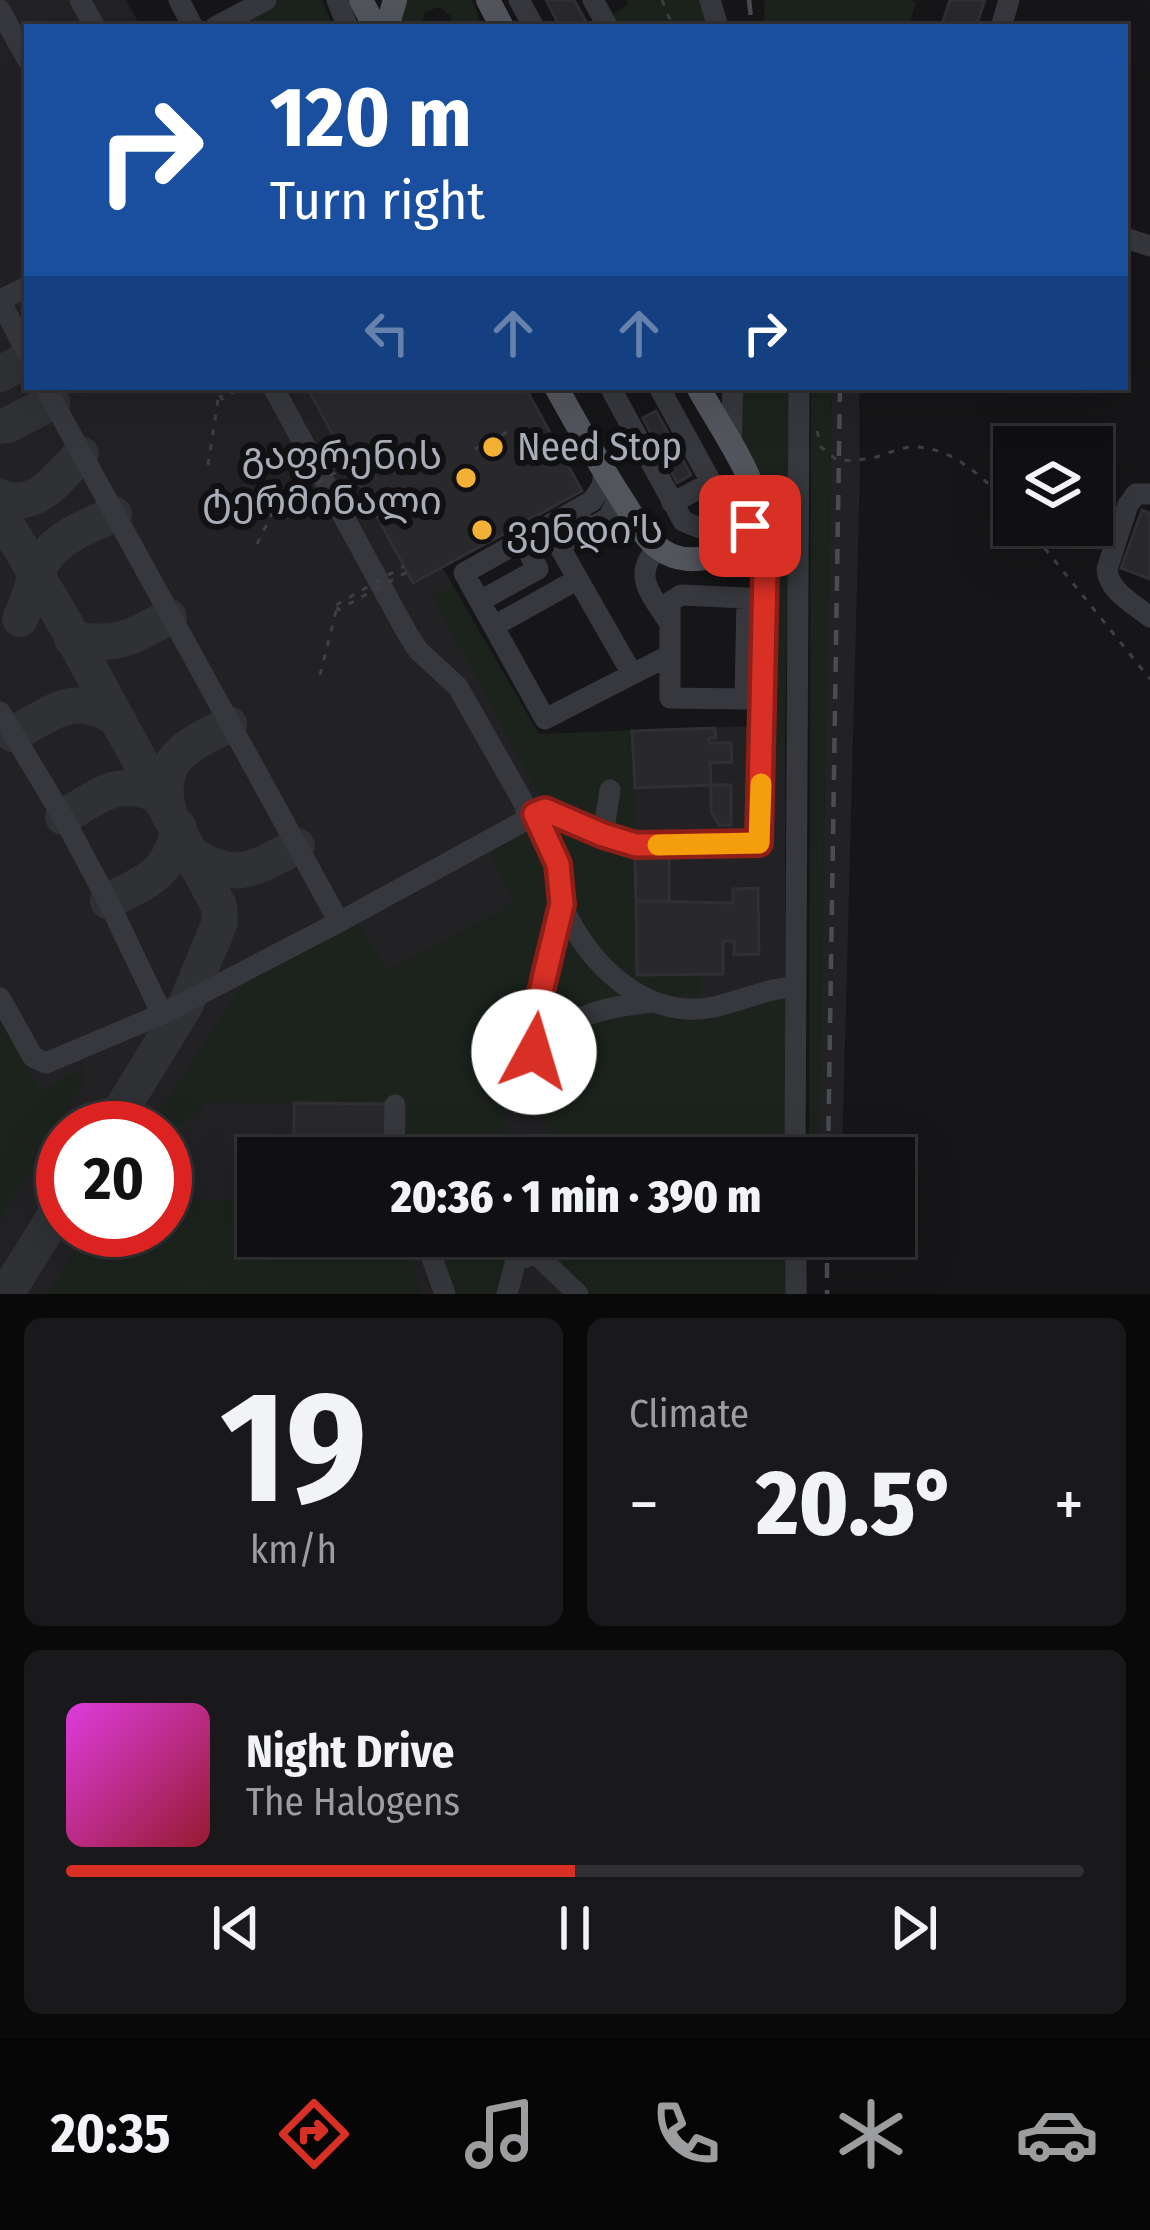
<!DOCTYPE html>
<meta charset="utf-8">
<style>
:root{--surface:#101012;--page:#19191b;--text:#f1f3f6;--muted:#9c9d9f;--line:#303032;--accent:#d93025}
body{margin:0;font-family:"Fira Sans Condensed","Noto Sans Georgian",sans-serif;background:var(--page);color:var(--text);height:100vh;display:flex;flex-direction:column;font-size:45px;white-space:nowrap}
*{box-sizing:border-box;margin:0}
p{font-size:39px;color:var(--muted)}
.icon{flex:none;width:66px;height:66px;fill:none;stroke:currentColor;stroke-width:2;stroke-linecap:round;stroke-linejoin:round}
.map{position:relative;height:1294px;overflow:hidden}
.panel{display:flex;flex-direction:column;gap:24px;padding:24px;background:#09090a;flex:1}
.panel>*{flex:none}
.top-card{position:absolute;left:24px;top:24px;width:1104px;height:366px;border-radius:0px;box-shadow:0 12px 48px #0002,0 0 0 3px var(--line);background:#1a4fa0;color:#fff;overflow:hidden}
.controls{position:absolute;left:993px;top:426px;display:grid;gap:24px}
.controls a{display:grid;place-items:center;width:120px;height:120px;border-radius:0px;background:var(--surface);box-shadow:0 12px 48px #0002,0 0 0 3px var(--line);font-size:60px}
.speed{position:absolute;left:36px;top:1101px;display:flex;gap:24px;font-size:60px;font-weight:700;text-align:center}
.speed>*{display:grid;place-content:center;width:156px;height:156px;border-radius:50%;background:var(--surface);box-shadow:0 12px 48px #0002,0 0 0 3px var(--line);line-height:1}
.speed .limit{border:18px solid #d22;background:#fff;color:#111}
.pin{position:absolute;display:grid;place-items:center;width:102px;height:102px;color:#fff;margin:-51px;border-radius:24px;box-shadow:0 6px 18px #0006}
.me{position:absolute;width:132px;margin:-66px;rotate:6deg;stroke-linejoin:round;filter:drop-shadow(0 0 9px #0008)}
.turn{display:flex;align-items:center;gap:42px;height:252px;padding:0 48px;font-size:54px}
.turn .icon{width:156px;height:156px;stroke-width:2.5}
.turn b{display:block;font-size:84px;line-height:102px}
.lanes{display:flex;align-items:center;height:114px;padding:0 48px;background:#0003;justify-content:center;gap:60px;direction:ltr}
.lanes .off{opacity:.35}
.big{font-size:90px;font-weight:800;line-height:1.1}
.panel .tile{flex:1;display:flex;flex-direction:column;justify-content:center;gap:18px;min-width:0;padding:0 42px;border-radius:18px;background:var(--page)}
.panel .dial{align-items:center;gap:0}
.dial b{font-size:156px;line-height:1}
.song{display:flex;align-items:center;gap:36px}
.cover{width:144px;height:144px;border-radius:18px;background:linear-gradient(135deg,hsl(300 70% 55%),hsl(350 70% 35%))}
.played{height:12px;border-radius:6px;background:linear-gradient(90deg,var(--accent) 50%,var(--line) 50%)}
.keys{display:flex;justify-content:space-around;direction:ltr}
.heat{display:flex;justify-content:space-between;align-items:center;font-size:66px;direction:ltr}
.panel .tiles{flex:1;display:grid;gap:24px;grid-template-columns:1fr 1fr}
.tile:last-child{grid-column:span 2}
.trip{position:absolute;left:237px;top:1137px;width:678px;height:120px;border-radius:0px;background:var(--surface);box-shadow:0 12px 48px #0002,0 0 0 3px var(--line);font-weight:800;line-height:120px;text-align:center}
.dock{display:flex;height:192px;justify-content:space-around;align-items:center;background:#060607;color:var(--muted)}
.dock .icon{width:84px;height:84px}
.dock .current{color:var(--accent)}
.dock b{font-size:54px;color:var(--text)}
.map>svg:first-child{display:block}
.built{fill:#222225;fill-rule:evenodd}
.green{fill:#1c231d}
.lines{fill:none;stroke-linecap:round;stroke-linejoin:round}
.taxiway{stroke:#303135;stroke-width:36}
.building{fill:#29292c;stroke:#303034;stroke-width:3}
.path{stroke:#3d3f44;stroke-width:3;stroke-dasharray:6 9;stroke-linecap:butt}
.minor{stroke:#37383d;stroke-width:21}
.major{stroke:#53555c;stroke-width:24}
.rail{stroke:#4a4c52;stroke-width:4.5;stroke-dasharray:15 12;stroke-linecap:butt}
.path-bridge{stroke:#3d3f44;stroke-width:3;stroke-dasharray:6 9;stroke-linecap:butt}
.route-casing{stroke:#8d1f18;stroke-width:30}
.route{stroke:#d93025;stroke-width:21}
.slow{stroke:#f59e0b;stroke-width:21}
.poi-dot{fill:#f2b134;stroke:#111113;stroke-width:4.5}
.labels{text-anchor:middle;dominant-baseline:central;stroke-width:12;stroke-linejoin:round;paint-order:stroke}
.poi-label{font-size:39px;fill:#a8adb8;stroke:#111113;text-anchor:start}
</style>
<div class="map">
<svg width="1150" height="1294" viewBox="0 0 1150 1294">
<rect width="100%" height="100%" fill="#161618"/>
<!-- built -->
<path class="built" d="M0,0H126L141,27H27V387H525L582,491L442,567L539,734L754,726L753,746L785,745L786,1158H258V1236H787V1294H0ZM63,1128H165V1230H63Z
M832,387H859L860,472L842,1158H818Z"/>
<!-- green -->
<path class="green" d="M279,0H322L333,27H297L293,21L281,27H228Z
M405,0H471L477,11L480,27H452L451,16L439,7L425,12L421,27H396Z
M627,0H703L711,27H620L613,14L628,4Z
M765,0H909L916,2L908,27H764Z
M738,387H791L785,745H775L776,729L769,728L771,527L761,519L737,444Z
M811,387H832L818,1158H809Z
M453,586L539,735L632,730L637,974L701,975V994L671,997L633,983L603,956L572,909L554,823L433,597Z
M530,831L543,857L550,883L548,930L504,1100L510,1158H407L408,1104L210,1102L165,1135V1128H149L244,982L358,922L387,971L514,903L490,852Z
M567,926L641,1000L551,1025L541,1015Z
M786,993V1158H551L542,1082L550,1046L573,1030L608,1018L730,1010Z
M0,1017L41,1091L84,1066L81,1087L0,1219Z
M165,1200H258V1236H401L422,1294H48L87,1230H165Z
M428,1236H509L500,1294H446Z
M538,1236H787V1294H589L552,1262Z"/>
<g class="lines">
<!-- taxiway -->
<path class="taxiway" d="M0,374L27,359
M0,426L8,425L52,402
M0,497C36,512 59,477 81,454
M0,513L66,625L219,906L220,922L186,1004L110,1128
M20,619C31,599 33,573 47,555C62,535 92,525 114,514
M72,639C116,647 131,638 169,617
M13,734C53,713 72,691 116,718
M168,809C156,756 189,746 229,724
M63,817C99,797 115,777 157,795
M193,855C236,883 256,868 297,846
M108,901C147,881 169,876 179,828
M6,1294L63,1203"/>
</g>
<!-- building -->
<path class="building" d="M546,0H574L589,27H560Z
M950,0H985L976,27H941Z
M307,387H525L582,491L413,583Z
M656,411L671,438L657,446L643,418Z
M676,448L691,475L677,483L663,456Z
M1142,510L1150,513V579L1121,568Z
M715,728L716,738H709V743H731L732,762L710,763L711,785L635,788L632,731Z
M711,785H731V825H719L711,811Z
M635,856H669V901H636Z
M758,888L759,954L734,955V941H723V974L637,975L636,901L733,903V889Z
M294,1103L389,1104L388,1158H294Z"/>
<g class="lines">
<!-- path -->
<path class="path" d="M662,0L673,27
M220,395L222,399L243,387
M817,431L821,447L838,461C851,460 864,460 876,457C888,454 900,447 912,447C955,446 987,482 1014,510
M554,440L558,438
M475,449L511,430
M208,465L219,393L230,387
M1026,525L1150,679
M257,544L279,500
M320,675L337,607"/>
<!-- minor -->
<path class="minor" d="M80,0L95,27
M179,0L193,27
M337,0L348,27
M519,0L534,27
M593,0L608,27
M710,0L718,27
M0,10L27,59
M215,27L266,0
M1001,27L1009,0
M1125,238L1150,246
M0,300L27,353
M0,300L27,287
M45,387L339,922
M273,387L407,633L418,650L458,687L526,807L534,814L558,864L562,904L534,1017V1052L517,1098
M610,387L683,521L700,528C715,521 720,517 721,500L659,387
M731,446L733,387
M604,472L602,486L592,501L464,573L545,719L670,655
M1150,494H1136L1128,505L1107,569C1108,591 1134,604 1150,617
M672,503L712,482
M582,520L564,530L558,542L559,546L632,674
M570,540L608,518L620,495
M658,548C630,576 653,596 670,624
M681,595L747,598L745,699L670,698V602Z
M480,601L538,569L522,541
M494,626L578,579
M0,712L63,817L108,901L162,1014L339,922L526,820V807
M534,814L545,810L603,835L636,845L759,843L765,572C765,554 766,537 750,526
M603,835L610,790
M562,905C588,963 644,1021 714,1007C742,1001 766,988 796,987
M0,998L33,1057L46,1063L162,1014
M534,1052C566,1016 604,1007 651,1002
M394,1158L395,1105
M795,1158L799,387
M424,1236L445,1294
M519,1236L516,1260L536,1254L578,1294
M796,1236V1294
M507,1294L516,1260"/>
<!-- major -->
<path class="major" d="M361,0L375,27
M488,0L502,27
M387,27L395,0
M556,387C577,425 598,462 621,498C633,516 643,537 660,549C676,561 696,561 713,556C740,548 760,521 754,493C748,466 712,413 698,387"/>
<!-- rail -->
<path class="rail" d="M749,0L752,27
M828,1158L840,387
M827,1236V1294"/>
<!-- path-bridge -->
<path class="path-bridge" d="M278,499L346,460
M279,500L281,503L349,465
M336,605L404,566
M337,607L338,610L407,572"/>
</g>
<g class="lines">
<!-- route casing -->
<g class="route-casing">
<path id="route" d="M534,1052L535,1017L562,904L558,864L535,814L545,810L603,835L636,845L759,843L765,572C764,554 766,537 750,526"/>
</g>
<!-- route -->
<use href="#route" class="route"/>
<!-- slow -->
<path class="slow" d="M658,845L759,843L761,784"/>
</g>
<!-- markers -->
<g class="poi-dot">
<circle cx="493" cy="447" r="12"/>
<circle cx="466" cy="478" r="12"/>
<circle cx="482" cy="530" r="12"/>
</g>
<g class="labels">
<!-- poi labels -->
<g class="poi-label">
<text x="517" y="447">Need Stop</text>
<text x="442" y="456" text-anchor="end">გაფრენის<tspan x="442" dy="45">ტერმინალი</tspan></text>
<text x="506" y="530">ვენდი'ს</text>
</g>
</g>
</svg>
<div class="controls">
<a><svg class="icon" aria-label="layers" viewBox="0 0 24 24"><path d="M12 4l9 5-9 5-9-5zM3 14l9 5 9-5"/></svg></a>
</div>
<div class="speed"><div class="limit">20</div></div>
<div class="pin" style="left:750px;top:526px;background:#d93025"><svg class="icon" aria-label="arrive" viewBox="0 0 24 24"><path d="M6 21V4h12l-3 4 3 4H6"/></svg></div>
<svg class="me" style="left:534px;top:1052px" viewBox="-20 -20 40 40"><circle r="19" fill="#fff"/><path d="M0-13L10 11 0 6-10 11z" fill="#d93025"/></svg>
<div class="trip">20:36 · 1 min · 390 m</div>
<div class="top-card">
<div class="turn"><svg class="icon" aria-label="right" viewBox="0 0 24 24"><path d="M7 20v-9h11M14 6l5 5-5 5"/></svg><div><b>120 m</b>Turn right</div></div>
<div class="lanes"><svg class="icon off" aria-label="left" viewBox="0 0 24 24"><path d="M17 20v-9H6M10 6l-5 5 5 5"/></svg><svg class="icon off" aria-label="ahead" viewBox="0 0 24 24"><path d="M12 20V5M6 11l6-6 6 6"/></svg><svg class="icon off" aria-label="ahead" viewBox="0 0 24 24"><path d="M12 20V5M6 11l6-6 6 6"/></svg><svg class="icon" aria-label="right" viewBox="0 0 24 24"><path d="M7 20v-9h11M14 6l5 5-5 5"/></svg></div>
</div>
</div>
<section class="panel">
<div class="tiles">
<div class="tile dial"><b>19</b><p>km/h</p></div>
<div class="tile"><p>Climate</p>
<div class="heat"><a>−</a><b class="big">20.5°</b><a>+</a></div>
</div>
<div class="tile">
<div class="song"><i class="cover"></i><div><b>Night Drive</b><p>The Halogens</p></div></div>
<div class="played"></div>
<div class="keys"><svg class="icon" aria-label="previous" viewBox="0 0 24 24"><path d="M18 5L8 12l10 7zM5 5v14"/></svg><svg class="icon" aria-label="pause" viewBox="0 0 24 24"><path d="M8 5v14M16 5v14"/></svg><svg class="icon" aria-label="next" viewBox="0 0 24 24"><path d="M6 5l10 7-10 7zM19 5v14"/></svg></div>
</div>
</div>
</section>
<nav class="dock">
<b>20:35</b>
<svg class="icon current" aria-label="directions" viewBox="0 0 24 24"><path d="M12 3l9 9-9 9-9-9zM9 14v-3h6M13 9l2 2-2 2"/></svg>
<svg class="icon" aria-label="music" viewBox="0 0 24 24"><path d="M9 18V5l10-2v13"/><circle cx="6" cy="18" r="3"/><circle cx="16" cy="16" r="3"/></svg>
<svg class="icon" aria-label="phone" viewBox="0 0 24 24"><path d="M5 4h4l2 5-3 2q2 4 5 5l2-3 5 2v4C11 20 4 13 5 4z"/></svg>
<svg class="icon" aria-label="climate" viewBox="0 0 24 24"><path d="M12 3v18M4 7l16 10M4 17L20 7"/></svg>
<svg class="icon" aria-label="car" viewBox="0 0 24 24"><path d="M5 17H2v-5l4-1 3-4h7l3 4 3 1v5h-3M9 17h6M6 11h13"/><circle cx="7" cy="17" r="2"/><circle cx="17" cy="17" r="2"/></svg>
</nav>
